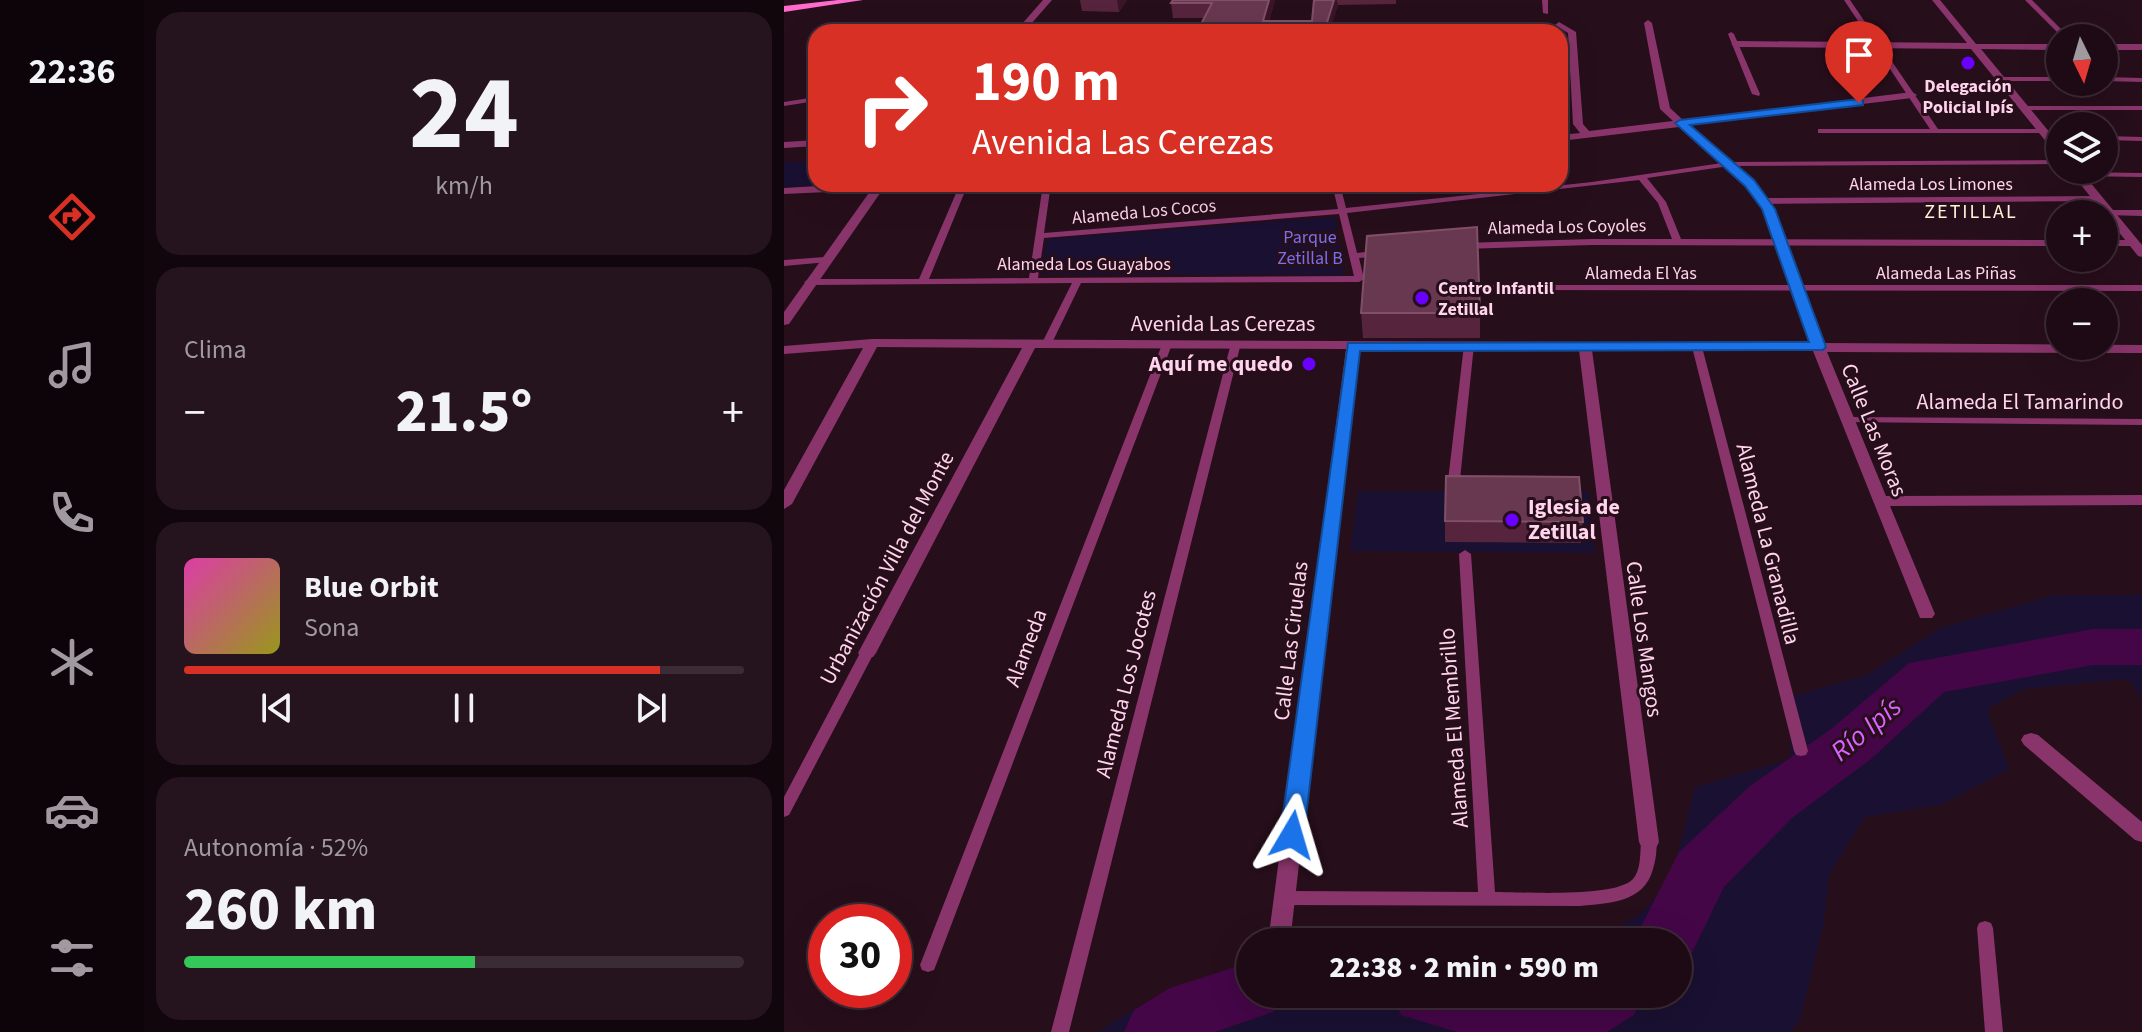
<!DOCTYPE html>
<html lang="es">
<meta charset="utf-8">
<style>
:root{--surface:#1d0a14;--page:#25131d;--text:#f1f3f6;--muted:#a09aa0;--line:#3b2b34;--accent:#d93025}
body{margin:0;font-family:"Source Sans 3",sans-serif;background:var(--page);color:var(--text);height:100vh;display:flex;flex-direction:column;font-size:30px;white-space:nowrap}
*{box-sizing:border-box;margin:0}
p{font-size:26px;color:var(--muted)}
.icon{flex:none;width:44px;height:44px;fill:none;stroke:currentColor;stroke-width:2;stroke-linecap:round;stroke-linejoin:round}
.map{position:relative;flex:1;overflow:hidden}
.panel{display:flex;flex-direction:column;gap:12px;padding:12px;background:#10060b;width:640px}
.panel>*{flex:none}
.guide{position:absolute;left:24px;top:24px;width:760px;height:168px;border-radius:24px;box-shadow:0 8px 32px #0002,0 0 0 2px var(--line);background:#d93025;color:#fff;overflow:hidden}
.needle{width:52px;rotate:175deg}
.fabs{position:absolute;left:1262px;top:24px;display:grid;gap:16px}
.fabs a{display:grid;place-items:center;width:72px;height:72px;border-radius:50%;background:var(--surface);box-shadow:0 8px 32px #0002,0 0 0 2px var(--line);font-size:40px}
.speed{position:absolute;left:24px;top:904px;display:flex;gap:16px;font-size:40px;font-weight:700;text-align:center}
.speed>*{display:grid;place-content:center;width:104px;height:104px;border-radius:50%;background:var(--surface);box-shadow:0 8px 32px #0002,0 0 0 2px var(--line);line-height:1}
.speed .limit{border:12px solid #d22;background:#fff;color:#111}
.pin{position:absolute;display:grid;place-items:center;width:68px;height:68px;color:#fff;margin:-82px -34px;border-radius:50% 50% 50% 0;rotate:-45deg;box-shadow:0 0 8px #0007}
.pin .icon{rotate:45deg}
.me{position:absolute;width:88px;margin:-44px;rotate:7deg;stroke-linejoin:round;filter:drop-shadow(0 0 6px #0008)}
.turn{display:flex;align-items:center;gap:28px;height:168px;padding:0 32px;font-size:36px}
.turn .icon{width:104px;height:104px;stroke-width:2.5}
.turn b{display:block;font-size:56px;line-height:68px}
.big{font-size:60px;font-weight:800;line-height:1.1}
.panel .widget{flex:1;display:flex;flex-direction:column;justify-content:center;gap:12px;min-width:0;padding:0 28px;border-radius:24px;background:var(--page)}
.panel .dial{align-items:center;gap:0}
.dial b{font-size:104px;line-height:1}
.song{display:flex;align-items:center;gap:24px}
.cover{width:96px;height:96px;border-radius:12px;background:linear-gradient(135deg,hsl(320 70% 55%),hsl(60 70% 35%))}
.played{height:8px;border-radius:4px;background:linear-gradient(90deg,var(--accent) 85%,var(--line) 85%)}
.keys{display:flex;justify-content:space-around;direction:ltr}
.heat{display:flex;justify-content:space-between;align-items:center;font-size:44px;direction:ltr}
.charge{height:12px;border-radius:6px;background:linear-gradient(90deg,#34c759 52%,var(--line) 0)}
.trip{position:absolute;left:452px;top:928px;width:456px;height:80px;border-radius:40px;background:var(--surface);box-shadow:0 8px 32px #0002,0 0 0 2px var(--line);font-weight:800;line-height:80px;text-align:center}
main{display:flex;flex:1;min-height:0}
.dock{display:flex;flex-direction:column;width:144px;justify-content:space-around;align-items:center;background:#0c0408;color:var(--muted)}
.dock .icon{width:56px;height:56px}
.dock .on{color:var(--accent)}
.dock b{font-size:36px;color:var(--text)}
.map>svg:first-child{display:block}
.green{fill:#1a1032}
.lines{fill:none;stroke-linecap:round;stroke-linejoin:round}
.river{fill:#440647;fill-rule:evenodd}
.lane{fill:#89356b;fill-rule:evenodd}
.street{fill:#89356b;fill-rule:evenodd}
.secondary{fill:#ff6bcc;fill-rule:evenodd}
.wall{fill:#56253d}
.shaded-wall{fill:#3b1428}
.building{fill:#683850;stroke:#805068;stroke-width:2}
.route{fill:#1a73e8;stroke:#114b97;stroke-width:2}
.poi-dot{fill:#6a00ff;stroke:#270e1b;stroke-width:3}
.labels{text-anchor:middle;dominant-baseline:central;stroke-width:6;stroke-linejoin:round;paint-order:stroke}
.far-poi-label{font-size:18px;font-weight:bold;fill:#ffd4ec;stroke:#270e1b}
.far-street-label{font-size:18px;fill:#ffd4ec;stroke:#270e1b}
.far-park-label{font-size:18px;fill:#7970eb;stroke:#270e1b}
.far-neighbourhood-label{font-size:20px;letter-spacing:2px;fill:#fff2d6;stroke:#270e1b}
.street-label{font-size:22px;fill:#ffd4ec;stroke:#270e1b}
.poi-label{font-size:22px;font-weight:bold;fill:#ffd4ec;stroke:#270e1b;text-anchor:end}
.near-water-label{font-size:28px;font-style:italic;fill:#dc62ff;stroke:#270e1b}
</style>
<main>
<nav class="dock">
<b>22:36</b>
<svg class="icon on" aria-label="directions" viewBox="0 0 24 24"><path d="M12 3l9 9-9 9-9-9zM9 14v-3h6M13 9l2 2-2 2"/></svg>
<svg class="icon" aria-label="music" viewBox="0 0 24 24"><path d="M9 18V5l10-2v13"/><circle cx="6" cy="18" r="3"/><circle cx="16" cy="16" r="3"/></svg>
<svg class="icon" aria-label="phone" viewBox="0 0 24 24"><path d="M5 4h4l2 5-3 2q2 4 5 5l2-3 5 2v4C11 20 4 13 5 4z"/></svg>
<svg class="icon" aria-label="climate" viewBox="0 0 24 24"><path d="M12 3v18M4 7l16 10M4 17L20 7"/></svg>
<svg class="icon" aria-label="car" viewBox="0 0 24 24"><path d="M5 17H2v-5l4-1 3-4h7l3 4 3 1v5h-3M9 17h6M6 11h13"/><circle cx="7" cy="17" r="2"/><circle cx="17" cy="17" r="2"/></svg>
<svg class="icon" aria-label="filters" viewBox="0 0 24 24"><path d="M4 7h16M4 17h16"/><circle cx="9" cy="7" r="2"/><circle cx="15" cy="17" r="2"/></svg>
</nav>
<section class="panel">
<div class="widget dial"><b>24</b><p>km/h</p></div>
<div class="widget"><p>Clima</p>
<div class="heat"><a>−</a><b class="big">21.5°</b><a>+</a></div>
</div>
<div class="widget">
<div class="song"><i class="cover"></i><div><b>Blue Orbit</b><p>Sona</p></div></div>
<div class="played"></div>
<div class="keys"><svg class="icon" aria-label="previous" viewBox="0 0 24 24"><path d="M18 5L8 12l10 7zM5 5v14"/></svg><svg class="icon" aria-label="pause" viewBox="0 0 24 24"><path d="M8 5v14M16 5v14"/></svg><svg class="icon" aria-label="next" viewBox="0 0 24 24"><path d="M6 5l10 7-10 7zM19 5v14"/></svg></div>
</div>
<div class="widget"><p>Autonomía · 52%</p><b class="big">260 km</b><div class="charge"></div></div>
</section>
<div class="map">
<svg width="1358" height="1032" viewBox="0 0 1358 1032">
<rect width="100%" height="100%" fill="#270e1b"/>
<!-- green -->
<path class="green" d="M32,161V184H90L0,187V162Z
M551,217L560,275L257,274L263,239Z
M574,491L805,492L811,553L566,551Z
M1270,595H1358V698L1344,679L1240,689L1203,709L1225,769L1157,805L1081,817L1045,875L1040,922L1016,1020L1006,1032H313L355,1006L466,968V994H894V942H811L857,913L886,883L911,787L1006,759L1008,696L1083,675L1156,628Z"/>
<g class="lines">
<!-- river -->
<path class="river" d="M1309,629H1358V665H1309L1160,692L1087,759L1008,818L940,887L904,961L894,965V942H849L895,852L966,786L1047,729L1125,663Z
M466,962V994H498L489,1012L431,1032H340L350,1010L386,988Z
M607,994H860L850,1015L823,1032H673L617,1015Z"/>
<!-- lane -->
<path class="lane" d="M758,0H764V14L759,13Z
M1060,0H1066L1154,129H1259L1263,131L1259,133H1034V129H1146Z
M1241,0H1248L1286,38H1279Z
M947,32L950,34L976,94L975,96L968,94L944,34Z
M1214,77H1276V81H1217L1213,79Z
M1320,77L1358,78V82L1320,81Z
M32,97V101L0,106V102Z
M1237,106H1358V110H1237Z
M1320,136L1358,137V141L1320,140Z
M1276,160V164L945,166L863,178L882,202L897,239L1276,240V246L808,245L679,249L674,246L679,243L808,239H888L874,203L855,180L563,213L573,253L597,250L602,253L597,256L575,258L580,279L575,282L297,283L267,345L262,348L257,345L288,283L25,285L20,282L25,279H135L176,184H184L145,279L245,278L259,184H267L260,233L554,209L548,184H556L562,208L808,182L945,162ZM555,214L570,276L254,278L260,238Z
M1291,172L1358,173V177L1294,176H1291Z
M1314,196L1317,197V201L979,204L975,201L979,198Z
M1325,210H1358V216L1322,215L1321,213Z
M1320,240H1349L1353,243L1349,246H1320Z
M41,257L44,258V262L0,266V260Z
M701,285H1358V291L698,290V286Z
M685,342L690,345L675,489L669,493L663,489L680,345Z
M382,344L387,347L152,965L150,970L144,972L138,970L136,965L377,347Z
M451,344L456,347L285,1032H267L446,347Z
M913,344L918,347L1024,751L1022,755L1017,756L1012,755L1010,751L908,347Z
M1065,417L1358,419V425L1061,422L1060,420L1061,418Z
M681,550L687,554L711,892C738,892 832,898 849,879C857,870 856,854 857,842L859,838L865,836L871,838C874,847 872,859 869,869C860,903 825,903 795,906L500,905L494,903L492,898L494,893L500,891L694,892L675,554Z
M83,648L88,650L90,653L5,815L0,817V797L76,653L78,650Z
M1201,921L1207,923L1209,928L1219,1032H1201L1193,928L1195,923Z"/>
<!-- street -->
<path class="street" d="M259,0H268L240,32H231Z
M1148,0H1156L1192,44H1276V50L1197,49L1276,145V155L1272,154L1187,49L952,47L947,44L952,41L1183,43Z
M864,20L868,23L886,108L899,120L1128,92L1133,95L1128,98L906,125L969,181L990,209L1039,343L1358,345V353L1043,352L1102,496L1358,495V505L1106,506L1151,614L1148,618H1136L1029,351L808,350L875,842L872,848L865,850L858,848L855,842L795,350L575,349L506,942H484L562,349L251,348L92,653L89,657H77L74,653L238,348L93,347L8,504L0,509V490L79,348L0,354V346L88,339L1026,343L978,209L961,185L895,127L776,141V135L796,133L789,124L784,33L771,25L775,22L792,32L799,124L805,131L889,121L876,109L860,23Z
M1320,44H1358V50H1320Z
M32,140V146L0,148V142Z
M1285,170H1296L1358,245V257L1354,256Z
M68,184H136L130,187L99,189L5,324L0,325V312L87,190L0,194V188Z
M1247,733L1254,735L1358,822V842L1351,840L1240,745L1237,740L1240,735Z"/>
<!-- secondary -->
<path class="secondary" d="M54,0H79L0,12V6Z"/>
</g>
<!-- wall -->
<path class="wall" d="M296,0H343L335,12L298,11Z
M491,0L485,21H528L530,0H612V4L554,5L545,32L420,18H389L387,3Z
M577,313H696V338H579Z
M661,521L799,522L797,543L661,542Z"/>
<!-- shaded-wall -->
<path class="shaded-wall" d="M333,0H343L335,12Z
M485,0H491L482,32L479,21Z
M550,0H553L554,5L545,32H540Z"/>
<!-- building -->
<path class="building" d="M389,0H485L479,21H528L530,0H550L540,32H413L428,3H387Z
M693,227L696,313H577L583,236Z
M662,476L795,477L799,522L661,521Z"/>
<!-- route -->
<path class="route" d="M1075,99L1079,100V105L906,125L970,180L991,209L1042,347L1039,350L576,351L520,835L516,842L508,845L500,842L496,835L564,343L1025,342L978,209L961,186L891,123L896,120Z"/>
<!-- markers -->
<g class="poi-dot">
<circle cx="1184" cy="63" r="8"/>
<circle cx="638" cy="298" r="8"/>
<circle cx="525" cy="364" r="8"/>
<circle cx="728" cy="520" r="8"/>
</g>
<g class="labels">
<!-- far-poi labels -->
<g class="far-poi-label">
<text x="1184" y="86">Delegación<tspan x="1184" dy="21">Policial Ipís</tspan></text>
<text x="654" y="288" text-anchor="start">Centro Infantil<tspan x="654" dy="21">Zetillal</tspan></text>
</g>
<!-- far-street labels -->
<g class="far-street-label">
<text x="1147" y="184">Alameda Los Limones</text>
<text transform="translate(360 212) rotate(-5)">Alameda Los Cocos</text>
<text transform="translate(783 227) rotate(-1)">Alameda Los Coyoles</text>
<text x="300" y="264">Alameda Los Guayabos</text>
<text x="857" y="273">Alameda El Yas</text>
<text x="1162" y="273">Alameda Las Piñas</text>
</g>
<!-- far-park labels -->
<g class="far-park-label">
<text x="526" y="237">Parque<tspan x="526" dy="21">Zetillal B</tspan></text>
</g>
<!-- far-neighbourhood labels -->
<g class="far-neighbourhood-label">
<text x="1187" y="212">ZETILLAL</text>
</g>
<!-- street labels -->
<g class="street-label">
<text x="439" y="324">Avenida Las Cerezas</text>
<text x="1236" y="402">Alameda El Tamarindo</text>
<text transform="translate(1090 430) rotate(68)">Calle Las Moras</text>
<text transform="translate(984 544) rotate(76)">Alameda La Granadilla</text>
<text transform="translate(103 568) rotate(-62)">Urbanización Villa del Monte</text>
<text transform="translate(860 639) rotate(82)">Calle Los Mangos</text>
<text transform="translate(507 641) rotate(-83)">Calle Las Ciruelas</text>
<text transform="translate(242 648) rotate(-69)">Alameda</text>
<text transform="translate(342 684) rotate(-76)">Alameda Los Jocotes</text>
<text transform="translate(670 728) rotate(-94)">Alameda El Membrillo</text>
</g>
<!-- poi labels -->
<g class="poi-label">
<text x="509" y="364">Aquí me quedo</text>
<text x="744" y="507" text-anchor="start">Iglesia de<tspan x="744" dy="25">Zetillal</tspan></text>
</g>
<!-- near-water labels -->
<g class="near-water-label">
<text transform="translate(1082 729) rotate(-40)">Río Ipís</text>
</g>
</g>
</svg>
<div class="fabs">
<a><svg class="needle" viewBox="-14 -14 28 28"><path d="M0-13l5 13h-10z" fill="#e53935"/><path d="M0 13l5-13h-10z" fill="#a09aa0"/></svg></a>
<a><svg class="icon" aria-label="layers" viewBox="0 0 24 24"><path d="M12 4l9 5-9 5-9-5zM3 14l9 5 9-5"/></svg></a>
<a>+</a>
<a>−</a>
</div>
<div class="speed"><div class="limit">30</div></div>
<div class="pin" style="left:1075px;top:103px;background:#d93025"><svg class="icon" aria-label="arrive" viewBox="0 0 24 24"><path d="M6 21V4h12l-3 4 3 4H6"/></svg></div>
<svg class="me" style="left:508px;top:835px" viewBox="-20 -20 40 40"><path d="M0-17L14 15 0 8-14 15z" fill="#1a73e8" stroke="#fff" stroke-width="4"/></svg>
<div class="trip">22:38 · 2 min · 590 m</div>
<div class="guide">
<div class="turn"><svg class="icon" aria-label="right" viewBox="0 0 24 24"><path d="M7 20v-9h11M14 6l5 5-5 5"/></svg><div><b>190 m</b>Avenida Las Cerezas</div></div>
</div>
</div>
</main>
